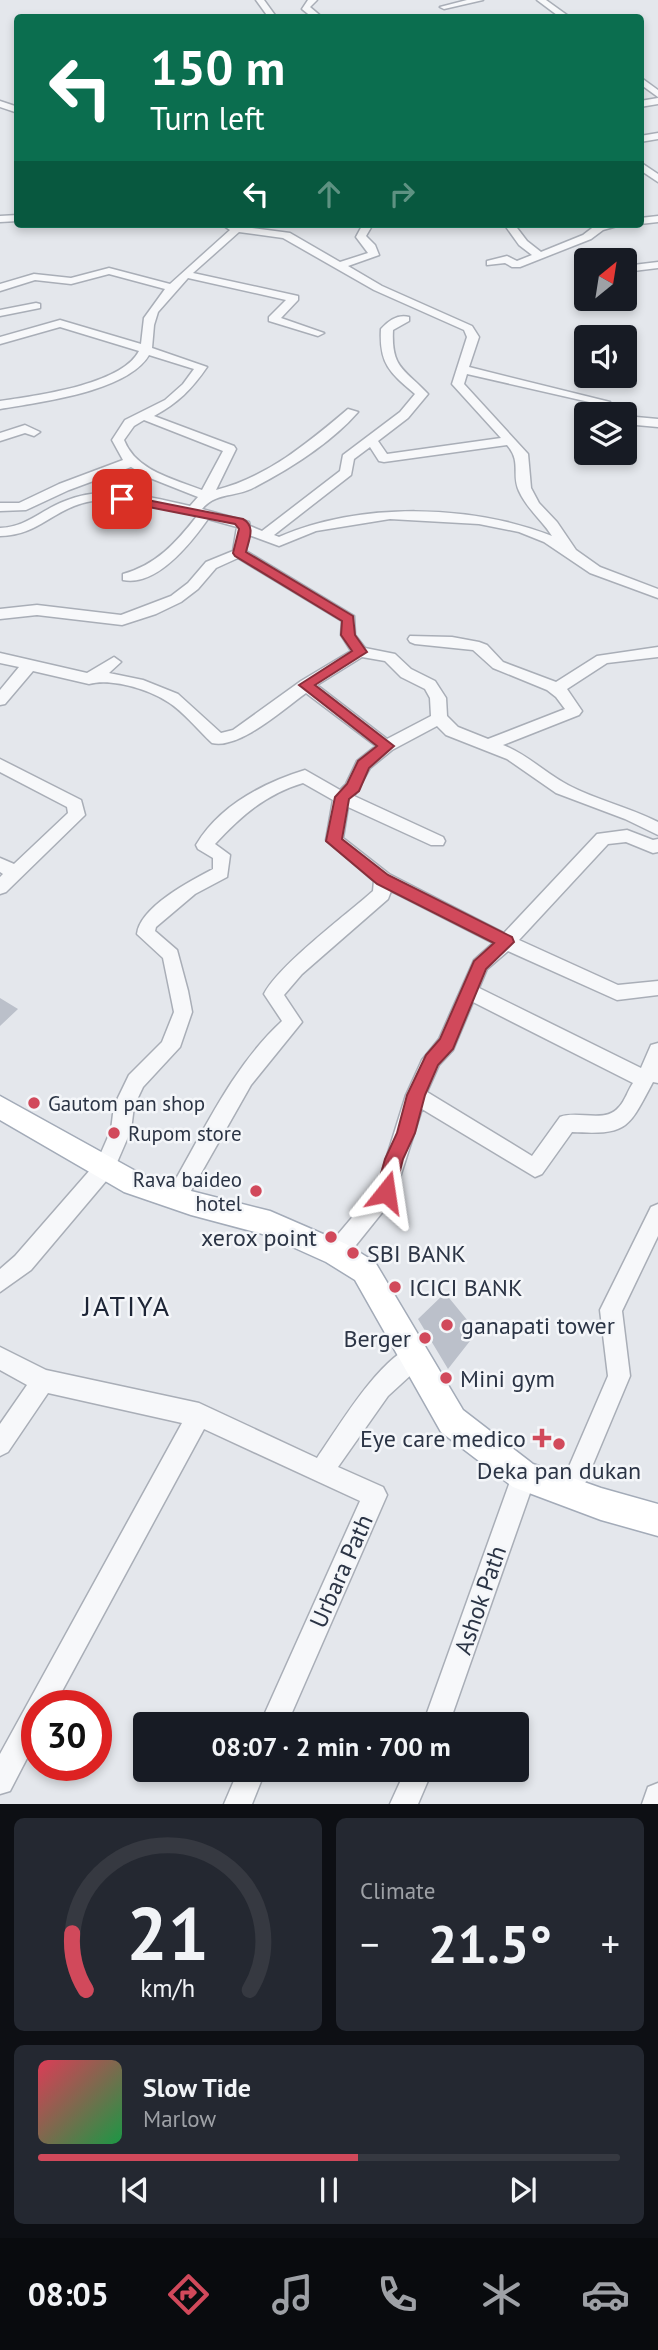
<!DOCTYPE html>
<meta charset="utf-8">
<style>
:root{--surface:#171b24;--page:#242831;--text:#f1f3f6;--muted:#9ea1a6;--line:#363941;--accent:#d1495b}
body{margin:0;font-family:"PT Sans",sans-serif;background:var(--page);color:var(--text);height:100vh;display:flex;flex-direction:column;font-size:26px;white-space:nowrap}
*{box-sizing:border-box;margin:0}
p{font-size:23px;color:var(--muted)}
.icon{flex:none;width:38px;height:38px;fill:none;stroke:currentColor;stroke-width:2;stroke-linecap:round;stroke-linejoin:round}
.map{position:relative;height:1804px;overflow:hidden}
.panel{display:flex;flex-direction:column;gap:14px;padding:14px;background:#0d0f14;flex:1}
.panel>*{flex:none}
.guide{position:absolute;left:14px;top:14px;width:630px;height:214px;border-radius:7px;box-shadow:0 4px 10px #0003;background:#0b6e4f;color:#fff;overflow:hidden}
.needle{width:46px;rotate:30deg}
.fabs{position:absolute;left:574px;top:248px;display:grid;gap:14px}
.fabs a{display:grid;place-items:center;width:63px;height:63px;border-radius:7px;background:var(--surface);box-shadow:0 4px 10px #0003;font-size:35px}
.speed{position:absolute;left:21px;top:1690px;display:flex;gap:14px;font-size:35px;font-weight:700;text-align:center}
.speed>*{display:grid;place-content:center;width:91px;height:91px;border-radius:50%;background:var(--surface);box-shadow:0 4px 10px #0003;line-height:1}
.speed .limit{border:10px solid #d22;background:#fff;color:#111}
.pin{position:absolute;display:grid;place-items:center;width:60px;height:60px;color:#fff;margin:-30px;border-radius:14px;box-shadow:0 4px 10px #0006}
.me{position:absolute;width:77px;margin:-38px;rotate:15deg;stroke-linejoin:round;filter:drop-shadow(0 0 5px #0008)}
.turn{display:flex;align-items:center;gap:24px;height:147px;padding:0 21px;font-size:32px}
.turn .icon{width:91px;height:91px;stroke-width:2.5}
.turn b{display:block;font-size:49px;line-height:60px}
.lanes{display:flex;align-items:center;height:66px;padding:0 21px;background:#0003;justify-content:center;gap:35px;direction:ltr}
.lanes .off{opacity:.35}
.big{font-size:52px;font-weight:700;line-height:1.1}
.panel .tile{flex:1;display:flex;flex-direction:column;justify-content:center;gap:10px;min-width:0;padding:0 24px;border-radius:10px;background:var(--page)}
.panel .dial{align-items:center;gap:0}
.dial svg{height:182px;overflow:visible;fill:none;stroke:var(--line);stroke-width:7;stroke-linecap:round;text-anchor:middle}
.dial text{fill:var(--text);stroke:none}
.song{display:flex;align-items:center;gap:21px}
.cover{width:84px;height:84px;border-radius:10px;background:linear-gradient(135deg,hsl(350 70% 55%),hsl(140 70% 35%))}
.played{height:7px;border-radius:4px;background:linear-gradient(90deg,var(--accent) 55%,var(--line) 55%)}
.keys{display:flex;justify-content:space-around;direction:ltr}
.heat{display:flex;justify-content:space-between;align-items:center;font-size:38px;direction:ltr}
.panel .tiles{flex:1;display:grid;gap:14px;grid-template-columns:1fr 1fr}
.tile:last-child{grid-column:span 2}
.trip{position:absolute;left:133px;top:1712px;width:396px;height:70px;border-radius:7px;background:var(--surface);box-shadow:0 4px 10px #0003;font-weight:700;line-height:70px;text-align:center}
.dock{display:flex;height:112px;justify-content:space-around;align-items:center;background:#090b0e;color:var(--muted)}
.dock .icon{width:49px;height:49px}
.dock .current{color:var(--accent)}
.dock b{font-size:32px;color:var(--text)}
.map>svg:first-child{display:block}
.building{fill:#bbc0ca}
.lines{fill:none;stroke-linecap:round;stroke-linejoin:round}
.minor-casing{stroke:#a9aeb7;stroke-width:3}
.major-casing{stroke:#a3abb8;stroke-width:3}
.minor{fill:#f7f8fa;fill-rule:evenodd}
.major{fill:#fff;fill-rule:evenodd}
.route{fill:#d1495b;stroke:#882f3b;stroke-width:2}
.poi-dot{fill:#d1495b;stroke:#f4f6f9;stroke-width:2.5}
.labels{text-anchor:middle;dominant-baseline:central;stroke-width:5;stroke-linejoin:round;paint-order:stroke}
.poi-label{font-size:21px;fill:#2b3445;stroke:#f4f6f9;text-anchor:start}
.near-poi-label{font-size:24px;fill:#2b3445;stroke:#f4f6f9;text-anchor:start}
.near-street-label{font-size:24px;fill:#2b3445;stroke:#f4f6f9}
.near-quarter-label{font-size:28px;letter-spacing:2px;fill:#1d2536;stroke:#f4f6f9}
</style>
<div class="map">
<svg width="658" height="1804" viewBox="0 0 658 1804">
<rect width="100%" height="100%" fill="#e4e7ec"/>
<!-- building -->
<path class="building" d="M0,998L18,1009L0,1026Z
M445,1293L477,1332L448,1369L418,1319Z"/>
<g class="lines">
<!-- minor casing -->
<g class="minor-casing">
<path id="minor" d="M256,0H264L277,18H269Z
M308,0H317L310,7L323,18H313L302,9Z
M467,0H483L444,9L440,7Z
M537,0H546L571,18H561Z
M640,77L658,90V97L640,84Z
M658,98V104L640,107V101Z
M0,101L18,107V113L0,107Z
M658,133V139L640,142V136Z
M640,162L658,174V182L640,170Z
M18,215V221L0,222V216Z
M658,216V222L640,224V218Z
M221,224L290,233L340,262L368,253L356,237L363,224H373L366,236L375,245L379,255L348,266L382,286L472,326L479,337L469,367L610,402V410L615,415H600L598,404L467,374L464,384L528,454L531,488L539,503L557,522L576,550L600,567L658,589V598L590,573L544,542L519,532L479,524L390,519L316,531L279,546L249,535L246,551L354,616L355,635L365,648L395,654L411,669L435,681L446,698L447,716L458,727L488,739L565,709L556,697L547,690L493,668L473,650L415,644L410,642L408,639L410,636L452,637L479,642L487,645L503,662L556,682L597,656L658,647V657L607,663L567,689L582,711L579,715L503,745C527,754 545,773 568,785C596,800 629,807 658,822V835L625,819L556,793L507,759L446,735L437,726L392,750L370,768L354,796L443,837L445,841L443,845H431L348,807L343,838L389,874L504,933L597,834L627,830L653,840L658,839V852L653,853L626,842L608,844L519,940L618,985L658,981V995L617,1000L508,951L487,969L479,988L641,1068L651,1045L658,1043V1083L653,1082C628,1129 628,1135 572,1132L542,1174L535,1177L422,1109L393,1199L344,1260L336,1263L328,1260L325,1253L328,1246L377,1188L406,1095L422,1060L439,1039L474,960L493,943L391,891L388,899L302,974L284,995L302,1022L251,1085L183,1205L176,1207L169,1205L166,1198L169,1191C203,1133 232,1067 282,1021L264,994C279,965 346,915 373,891L374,881L326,840L333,800L303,783C266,794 241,816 215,844L230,855L227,877L195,894L156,927L155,931L177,950L188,991L192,1012L180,1047L143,1087L134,1106L131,1130L112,1174L31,1270L0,1292V1269L15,1256L97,1162L111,1130L114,1106L129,1075L162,1042L174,1012L163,958L137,934C140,907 190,881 213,869V858L198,849L196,845C219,806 263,783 305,770L340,790L346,784L357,761L376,746L306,693C285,708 239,750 212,743C198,730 184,712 168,702C148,689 111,678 89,684L33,671L5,704L0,705V690L19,667L0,663V653L87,673L114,657L121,662L109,673L143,680L178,694L221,733L233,730L301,681L351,651L341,635L342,621L238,558L216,568L198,589L181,602L156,614L122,625L37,615L0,619V609L37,605L121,615L171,596L188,583L206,562L233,551L237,527L208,519C191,543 157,587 123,580V574C156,565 176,543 197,516C161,506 110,491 74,506C45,518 34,535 0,536V528C27,527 41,510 65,501C105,484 150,497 190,506L198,497L150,478L131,467L69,490L26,510L0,511V503H19L59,484L123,460L112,440L125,420L165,400L183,384L194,369L149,355C127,392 40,402 0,409V401C34,396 122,385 139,351L60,327L0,344V337L60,320L141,344L144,318L165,289L109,274L71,284L35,280L0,291V284L34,274L71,278L109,268L170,284L230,230ZM239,232L283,238L374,290L464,330L467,337L452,384L501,438L387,454L378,441L408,418L428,394C405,369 391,369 393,330L409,321V317C398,314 388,321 381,329C379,364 390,373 415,394L400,412L343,455L340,471L262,531L250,526L249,522L202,509C215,493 233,497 251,489C288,470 331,443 358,412L348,409C309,442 266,478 216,490L236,449L234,446L154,416C178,403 192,389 207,367L152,348L154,325L158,312L188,278L286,300L269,317V321L318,336L324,333L281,318L298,300V296L193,273ZM144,420L223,451L202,490C174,479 136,471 124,440L134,426ZM507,445C522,462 511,474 519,491C527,509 542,520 552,536C470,504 360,502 279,537L274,535L351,475L354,459L370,447L379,461L384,462ZM362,657L385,661L401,677L425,689L430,698L431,716L387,739L317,685ZM473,1002L633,1083C628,1090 625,1101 619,1107C605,1124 578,1110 560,1117L532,1156L427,1092L439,1065L453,1050Z
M504,224H514L527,241L541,252L583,235L596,225L624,224L603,230L591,239L520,267H512L505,263L487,265V261L507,256L517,261L532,255L519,245Z
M658,262V268L625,272V266Z
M36,303L40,304V308L0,316V310Z
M625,416L658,419V427L625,424Z
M25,425L40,432L34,436L25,433L0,441V433Z
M0,759L81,800L85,815L6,892L0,894V877L3,874L0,872V858L14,864L68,813L67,807L0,772Z
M658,1204V1236L622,1311L630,1376L578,1500L570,1504L562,1500L558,1492L608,1376L600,1310L651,1207Z
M416,1344L424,1347L427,1355L424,1363L388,1396L338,1467L383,1487L387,1495L287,1724H260L360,1501L204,1429L54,1706H37V1739L10,1791L0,1794V1754L182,1423L48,1393L8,1452L0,1456V1424L27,1385L0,1370V1347L46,1370L199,1403L317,1458C340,1425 378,1359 416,1344Z
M524,1464L532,1468L536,1476L449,1724H423L512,1476L516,1468Z
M239,1769H266L252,1804H224Z
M406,1769H433L418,1804H390Z
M658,1783V1804H642L648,1787Z"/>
</g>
<!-- major casing -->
<g class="major-casing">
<path id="major" d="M0,1096L141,1174L191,1191L270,1211L346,1244L375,1262L463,1410L533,1464L601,1488L658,1504V1536L601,1520L513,1487L441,1432L355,1280L326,1262L266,1235L191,1215L124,1192L0,1120Z"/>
</g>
<!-- minor -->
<use href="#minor" class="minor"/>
<!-- major -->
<use href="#major" class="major"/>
</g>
<!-- route -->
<path class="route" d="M122,495L243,519C256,526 249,539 246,552L353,616L355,635L367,652L315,685L394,746L369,768L359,791L349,799L342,839L388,875L512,937L514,942L486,969L453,1049L438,1065L425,1095L415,1133L403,1159L393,1198L386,1200L379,1198L376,1192L385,1159L397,1133L407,1095L426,1055L440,1039L474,961L494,943L377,884L326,841L335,797L347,784L358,761L377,746L299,685L352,651L341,635L342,621L235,556L233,553L239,529L235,524L118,501V496Z"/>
<!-- markers -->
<g class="poi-dot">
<circle cx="34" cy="1103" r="7"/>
<circle cx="114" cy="1133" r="7"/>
<circle cx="256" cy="1191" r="7"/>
<circle cx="331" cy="1237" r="7"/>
<circle cx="353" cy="1253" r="7"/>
<circle cx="395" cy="1287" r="7"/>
<circle cx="447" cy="1325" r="7"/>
<circle cx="425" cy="1338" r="7"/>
<circle cx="446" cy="1378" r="7"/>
<path d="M538.5 1427.5h7v7h7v7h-7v7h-7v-7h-7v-7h7z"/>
<circle cx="559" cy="1444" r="7"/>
</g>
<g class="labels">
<!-- poi labels -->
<g class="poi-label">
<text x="48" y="1103">Gautom pan shop</text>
<text x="128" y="1133">Rupom store</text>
<text x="242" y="1179" text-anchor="end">Rava baideo<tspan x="242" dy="24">hotel</tspan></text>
</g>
<!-- near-poi labels -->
<g class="near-poi-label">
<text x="317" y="1237" text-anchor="end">xerox point</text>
<text x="367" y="1253">SBI BANK</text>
<text x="409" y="1287">ICICI BANK</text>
<text x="461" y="1325">ganapati tower</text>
<text x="411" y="1338" text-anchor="end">Berger</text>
<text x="460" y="1378">Mini gym</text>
<text x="526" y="1438" text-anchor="end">Eye care medico</text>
<text x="559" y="1470" text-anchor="middle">Deka pan dukan</text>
</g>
<!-- near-street labels -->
<g class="near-street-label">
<text transform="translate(341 1571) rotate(-66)">Urbara Path</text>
<text transform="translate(480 1600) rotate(-71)">Ashok Path</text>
</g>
<!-- near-quarter labels -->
<g class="near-quarter-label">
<text x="127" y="1305">JATIYA</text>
</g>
</g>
</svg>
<div class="fabs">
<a><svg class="needle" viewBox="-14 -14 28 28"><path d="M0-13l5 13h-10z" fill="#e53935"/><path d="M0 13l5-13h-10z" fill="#9ea1a6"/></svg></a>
<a><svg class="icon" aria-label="sound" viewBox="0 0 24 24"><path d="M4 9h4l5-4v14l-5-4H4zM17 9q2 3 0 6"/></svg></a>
<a><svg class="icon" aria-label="layers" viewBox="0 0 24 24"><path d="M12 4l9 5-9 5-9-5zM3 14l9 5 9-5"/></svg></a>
</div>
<div class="speed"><div class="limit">30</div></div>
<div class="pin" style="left:122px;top:499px;background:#d93025"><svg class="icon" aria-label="arrive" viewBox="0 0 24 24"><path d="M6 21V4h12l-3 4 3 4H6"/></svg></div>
<svg class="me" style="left:386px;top:1192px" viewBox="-20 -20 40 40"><path d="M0-17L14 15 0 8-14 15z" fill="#d1495b" stroke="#fff" stroke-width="4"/></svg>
<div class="trip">08:07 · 2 min · 700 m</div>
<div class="guide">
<div class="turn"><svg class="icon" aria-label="left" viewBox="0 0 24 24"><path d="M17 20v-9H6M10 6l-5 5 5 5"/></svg><div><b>150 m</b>Turn left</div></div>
<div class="lanes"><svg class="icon" aria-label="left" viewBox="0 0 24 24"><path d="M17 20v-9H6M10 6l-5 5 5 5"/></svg><svg class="icon off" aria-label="ahead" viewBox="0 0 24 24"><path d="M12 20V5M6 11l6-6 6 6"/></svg><svg class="icon off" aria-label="right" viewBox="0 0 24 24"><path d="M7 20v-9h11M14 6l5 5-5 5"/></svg></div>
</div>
</div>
<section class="panel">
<div class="tiles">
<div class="tile dial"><svg viewBox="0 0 100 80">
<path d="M14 69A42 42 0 1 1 86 69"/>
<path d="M14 69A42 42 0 0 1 8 44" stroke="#d1495b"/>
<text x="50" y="56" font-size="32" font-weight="700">21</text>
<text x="50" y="72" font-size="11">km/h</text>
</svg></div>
<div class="tile"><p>Climate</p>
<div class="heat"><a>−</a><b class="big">21.5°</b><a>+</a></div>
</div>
<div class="tile">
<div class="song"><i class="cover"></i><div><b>Slow Tide</b><p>Marlow</p></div></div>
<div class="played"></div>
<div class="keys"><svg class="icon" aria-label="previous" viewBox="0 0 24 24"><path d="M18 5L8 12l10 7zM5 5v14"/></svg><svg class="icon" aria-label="pause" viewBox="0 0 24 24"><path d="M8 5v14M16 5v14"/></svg><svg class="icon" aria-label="next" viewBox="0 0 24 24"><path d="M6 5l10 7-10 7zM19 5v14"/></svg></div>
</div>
</div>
</section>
<nav class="dock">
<b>08:05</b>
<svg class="icon current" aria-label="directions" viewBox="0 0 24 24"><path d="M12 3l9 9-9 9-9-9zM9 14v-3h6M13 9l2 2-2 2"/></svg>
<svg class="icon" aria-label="music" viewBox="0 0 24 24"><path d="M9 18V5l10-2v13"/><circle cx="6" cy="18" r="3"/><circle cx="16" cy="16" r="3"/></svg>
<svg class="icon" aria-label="phone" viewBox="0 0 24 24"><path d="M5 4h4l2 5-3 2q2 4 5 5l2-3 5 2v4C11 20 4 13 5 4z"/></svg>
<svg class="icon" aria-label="climate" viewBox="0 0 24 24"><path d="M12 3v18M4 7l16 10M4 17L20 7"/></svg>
<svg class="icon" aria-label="car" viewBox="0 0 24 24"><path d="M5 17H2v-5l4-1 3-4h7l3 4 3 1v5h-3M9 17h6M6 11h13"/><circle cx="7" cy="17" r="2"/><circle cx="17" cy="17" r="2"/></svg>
</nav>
